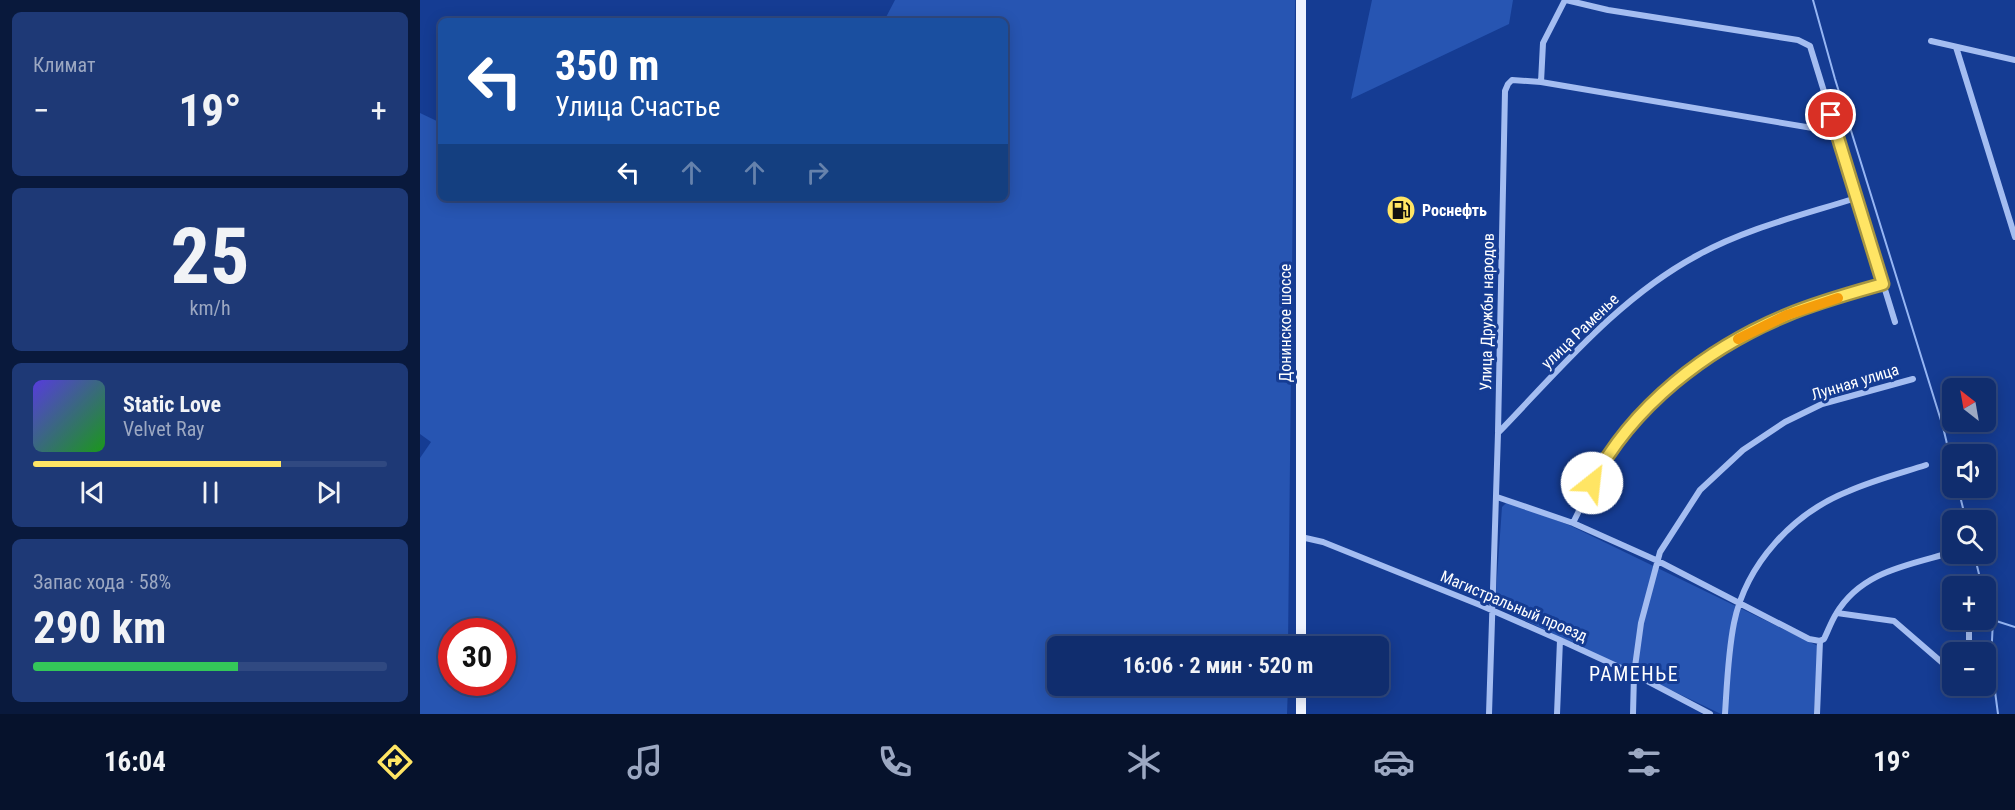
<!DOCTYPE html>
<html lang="ru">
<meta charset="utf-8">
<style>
:root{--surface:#102d6e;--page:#1e3976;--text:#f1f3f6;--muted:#9ca8c2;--line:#304981;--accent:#ffe564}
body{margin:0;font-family:"Roboto Condensed",sans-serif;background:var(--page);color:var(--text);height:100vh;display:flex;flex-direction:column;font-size:22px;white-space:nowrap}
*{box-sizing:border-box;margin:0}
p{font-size:20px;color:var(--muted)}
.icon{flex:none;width:33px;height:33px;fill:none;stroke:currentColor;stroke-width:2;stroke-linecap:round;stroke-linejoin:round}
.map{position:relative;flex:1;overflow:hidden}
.details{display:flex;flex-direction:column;gap:12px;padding:12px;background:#09193c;width:420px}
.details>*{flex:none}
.guide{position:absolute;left:18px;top:18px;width:570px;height:183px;border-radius:9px;box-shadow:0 3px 15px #0003,0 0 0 2px var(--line);background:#1a4fa0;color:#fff;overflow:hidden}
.needle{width:39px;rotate:329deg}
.buttons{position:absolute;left:1522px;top:378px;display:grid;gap:12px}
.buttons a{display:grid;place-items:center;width:54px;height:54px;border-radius:9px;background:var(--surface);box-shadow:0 3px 15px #0003,0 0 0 2px var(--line);font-size:30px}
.speed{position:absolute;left:18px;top:618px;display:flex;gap:12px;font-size:30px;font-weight:700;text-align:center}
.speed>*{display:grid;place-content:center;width:78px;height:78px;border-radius:50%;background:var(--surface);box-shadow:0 3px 15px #0003,0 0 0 2px var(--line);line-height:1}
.speed .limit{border:9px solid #d22;background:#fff;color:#111}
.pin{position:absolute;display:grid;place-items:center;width:51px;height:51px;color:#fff;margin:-26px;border:3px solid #fff;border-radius:50%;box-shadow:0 2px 6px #0007}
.me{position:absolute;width:66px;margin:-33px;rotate:29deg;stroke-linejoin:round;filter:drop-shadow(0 0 4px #0008)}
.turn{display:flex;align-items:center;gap:21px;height:126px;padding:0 18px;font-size:27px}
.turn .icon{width:78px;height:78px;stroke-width:2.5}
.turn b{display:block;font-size:42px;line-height:51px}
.lanes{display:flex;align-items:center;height:57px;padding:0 18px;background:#0003;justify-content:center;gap:30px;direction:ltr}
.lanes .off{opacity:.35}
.big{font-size:45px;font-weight:700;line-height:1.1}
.details .tile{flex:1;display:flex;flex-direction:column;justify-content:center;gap:9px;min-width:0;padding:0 21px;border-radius:9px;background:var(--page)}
.details .dial{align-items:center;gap:0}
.dial b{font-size:78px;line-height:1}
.song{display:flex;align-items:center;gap:18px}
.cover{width:72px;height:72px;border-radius:9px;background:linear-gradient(135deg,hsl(250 70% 55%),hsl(120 70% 35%))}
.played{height:6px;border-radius:3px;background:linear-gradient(90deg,var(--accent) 70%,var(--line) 70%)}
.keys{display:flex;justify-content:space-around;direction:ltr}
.heat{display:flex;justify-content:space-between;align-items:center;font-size:33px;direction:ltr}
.charge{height:9px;border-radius:4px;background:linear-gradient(90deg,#34c759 58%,var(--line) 0)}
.trip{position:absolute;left:627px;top:636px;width:342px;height:60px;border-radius:9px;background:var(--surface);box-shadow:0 3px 15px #0003,0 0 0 2px var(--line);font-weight:700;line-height:60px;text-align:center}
.tab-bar{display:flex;height:96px;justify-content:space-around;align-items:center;background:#06122c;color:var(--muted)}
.tab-bar .icon{width:42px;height:42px}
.tab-bar .selected{color:var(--accent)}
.tab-bar b{font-size:27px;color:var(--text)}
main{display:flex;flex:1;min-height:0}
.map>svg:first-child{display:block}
.green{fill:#2755b2;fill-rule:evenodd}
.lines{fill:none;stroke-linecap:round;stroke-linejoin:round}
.stream{stroke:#96b6f4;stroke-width:2}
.street{stroke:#a4bdf1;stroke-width:6}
.primary{stroke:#eef3ff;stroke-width:10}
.route-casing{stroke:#a69541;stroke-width:15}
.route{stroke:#ffe564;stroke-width:10}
.slow{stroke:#f59e0b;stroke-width:10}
.labels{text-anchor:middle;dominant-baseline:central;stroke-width:6;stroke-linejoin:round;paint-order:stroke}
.poi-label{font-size:16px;font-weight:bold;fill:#fff;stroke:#153c93;text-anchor:start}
.street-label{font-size:16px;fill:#fff;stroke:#153c93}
.quarter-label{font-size:20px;letter-spacing:1.5px;fill:#fff;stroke:#153c93}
</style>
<main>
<section class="details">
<div class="tile"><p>Климат</p>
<div class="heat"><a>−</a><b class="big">19°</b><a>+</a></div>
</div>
<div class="tile dial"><b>25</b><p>km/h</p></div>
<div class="tile">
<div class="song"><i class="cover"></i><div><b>Static Love</b><p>Velvet Ray</p></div></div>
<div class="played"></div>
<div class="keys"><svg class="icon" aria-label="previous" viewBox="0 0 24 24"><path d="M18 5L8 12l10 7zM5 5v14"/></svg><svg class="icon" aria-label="pause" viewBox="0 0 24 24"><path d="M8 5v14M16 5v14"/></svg><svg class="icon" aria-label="next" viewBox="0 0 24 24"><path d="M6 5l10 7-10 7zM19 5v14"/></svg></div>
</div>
<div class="tile"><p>Запас хода · 58%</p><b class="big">290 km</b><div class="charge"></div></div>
</section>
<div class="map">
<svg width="1595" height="714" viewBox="0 0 1595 714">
<rect width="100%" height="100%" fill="#153c93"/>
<!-- green -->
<path class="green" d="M475,0H875L868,646H638V686H868L867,714H0V458L11,442L0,434V113L21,123V198H585V21H464ZM32,632H82V682H32Z
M952,0H1093L1089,24L931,99Z
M1087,502L1149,525L1398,646L1394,714H1301L1075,606L1082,507Z"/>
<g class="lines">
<!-- stream -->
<path class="stream" d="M1393,0L1415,79L1523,427L1533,469
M1538,488L1546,520
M1554,554L1562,586
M1566,603L1573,620L1595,627
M1573,620L1571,661L1578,714"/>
<!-- street -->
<path class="street" d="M1146,0L1188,10L1378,40L1390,46L1475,322
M1511,41L1595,60
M1536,47L1595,237
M1121,82L1416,132
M1078,432L1085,91L1088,84L1092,80L1121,82L1123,43L1145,0
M1077,497L1153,523L1238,561L1389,639L1400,641
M1153,523L1182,464L1208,429L1247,389L1275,365L1326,334L1367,315L1463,284
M881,537L903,542L1060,605L1140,640L1214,674L1290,714
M1417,613L1474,621L1533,672
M1400,641L1404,639C1408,631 1411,622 1416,614C1441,571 1489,565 1533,552
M1549,652V629
M1069,714L1078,433C1140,369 1199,297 1278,255C1327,228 1383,215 1436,198
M1137,714L1140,640
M1213,714L1214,674L1221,623L1240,552L1280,490L1323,450L1365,422L1402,404L1493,379
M1305,714C1307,684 1308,653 1314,623C1326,564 1373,513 1429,491C1454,480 1481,473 1506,465
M1397,714L1400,641"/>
<!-- primary -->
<path class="primary" d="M881,0V646
M881,686V714"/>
</g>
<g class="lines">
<!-- route casing -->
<g class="route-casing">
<path id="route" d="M1172,483C1212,406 1287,348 1367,315C1398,302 1431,293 1463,284L1411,115"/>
</g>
<!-- route -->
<use href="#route" class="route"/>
<!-- slow -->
<path class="slow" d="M1318,339L1367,315L1418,298"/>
</g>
<!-- icons -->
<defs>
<g id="fuel-disc" transform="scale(1.5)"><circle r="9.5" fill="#ffe564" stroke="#153c93"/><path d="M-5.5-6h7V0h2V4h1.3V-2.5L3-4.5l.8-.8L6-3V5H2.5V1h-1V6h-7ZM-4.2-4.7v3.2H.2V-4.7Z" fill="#111"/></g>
</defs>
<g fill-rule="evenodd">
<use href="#fuel-disc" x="981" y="210"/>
</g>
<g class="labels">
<!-- poi labels -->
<g class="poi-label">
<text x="1002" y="210">Роснефть</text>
</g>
<!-- street labels -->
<g class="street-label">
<text transform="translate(1067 312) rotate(-89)">Улица Дружбы народов</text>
<text transform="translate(865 323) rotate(-90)">Донинское шоссе</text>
<text transform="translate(1160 331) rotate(-44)">улица Раменье</text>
<text transform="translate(1435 382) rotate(-17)">Лунная улица</text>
<text transform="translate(1094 606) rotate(23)">Магистральный проезд</text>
</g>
<!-- quarter labels -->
<g class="quarter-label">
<text x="1214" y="674">РАМЕНЬЕ</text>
</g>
</g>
</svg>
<div class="buttons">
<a><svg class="needle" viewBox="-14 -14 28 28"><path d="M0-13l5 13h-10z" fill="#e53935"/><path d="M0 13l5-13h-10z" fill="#9ca8c2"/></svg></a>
<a><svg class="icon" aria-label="sound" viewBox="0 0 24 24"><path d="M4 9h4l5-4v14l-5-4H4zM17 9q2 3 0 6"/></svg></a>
<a><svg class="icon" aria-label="search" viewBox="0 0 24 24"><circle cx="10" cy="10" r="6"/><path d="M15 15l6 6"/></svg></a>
<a>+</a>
<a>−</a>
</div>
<div class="speed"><div class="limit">30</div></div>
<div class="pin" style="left:1411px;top:115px;background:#d93025"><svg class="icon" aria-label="arrive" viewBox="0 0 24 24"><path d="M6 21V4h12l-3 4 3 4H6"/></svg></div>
<svg class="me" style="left:1172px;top:483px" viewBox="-20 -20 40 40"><circle r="19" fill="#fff"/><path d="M0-13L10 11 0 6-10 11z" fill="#ffe564"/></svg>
<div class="trip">16:06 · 2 мин · 520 m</div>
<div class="guide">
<div class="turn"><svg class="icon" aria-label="left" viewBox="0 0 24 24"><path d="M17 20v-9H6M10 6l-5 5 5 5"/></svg><div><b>350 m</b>Улица Счастье</div></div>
<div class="lanes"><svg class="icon" aria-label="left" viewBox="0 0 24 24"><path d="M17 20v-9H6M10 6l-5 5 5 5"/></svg><svg class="icon off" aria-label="ahead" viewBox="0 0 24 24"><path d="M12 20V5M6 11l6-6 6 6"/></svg><svg class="icon off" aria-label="ahead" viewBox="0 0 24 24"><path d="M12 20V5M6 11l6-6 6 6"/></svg><svg class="icon off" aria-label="right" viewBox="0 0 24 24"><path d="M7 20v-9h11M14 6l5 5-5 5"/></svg></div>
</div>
</div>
</main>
<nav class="tab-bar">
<b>16:04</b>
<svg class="icon selected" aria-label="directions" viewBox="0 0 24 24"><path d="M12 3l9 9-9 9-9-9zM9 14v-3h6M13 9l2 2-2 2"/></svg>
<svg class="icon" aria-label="music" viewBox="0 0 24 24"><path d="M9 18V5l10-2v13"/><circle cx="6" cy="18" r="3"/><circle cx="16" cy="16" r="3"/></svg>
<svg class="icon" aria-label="phone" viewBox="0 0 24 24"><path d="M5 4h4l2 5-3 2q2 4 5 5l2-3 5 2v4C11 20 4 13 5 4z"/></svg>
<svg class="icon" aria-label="climate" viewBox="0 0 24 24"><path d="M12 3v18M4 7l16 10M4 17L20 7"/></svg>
<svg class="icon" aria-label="car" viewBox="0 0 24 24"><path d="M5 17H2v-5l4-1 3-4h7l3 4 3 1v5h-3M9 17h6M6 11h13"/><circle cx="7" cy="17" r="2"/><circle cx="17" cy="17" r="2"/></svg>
<svg class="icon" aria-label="filters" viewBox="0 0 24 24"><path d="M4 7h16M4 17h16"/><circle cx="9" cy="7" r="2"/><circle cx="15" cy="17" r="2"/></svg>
<b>19°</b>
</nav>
